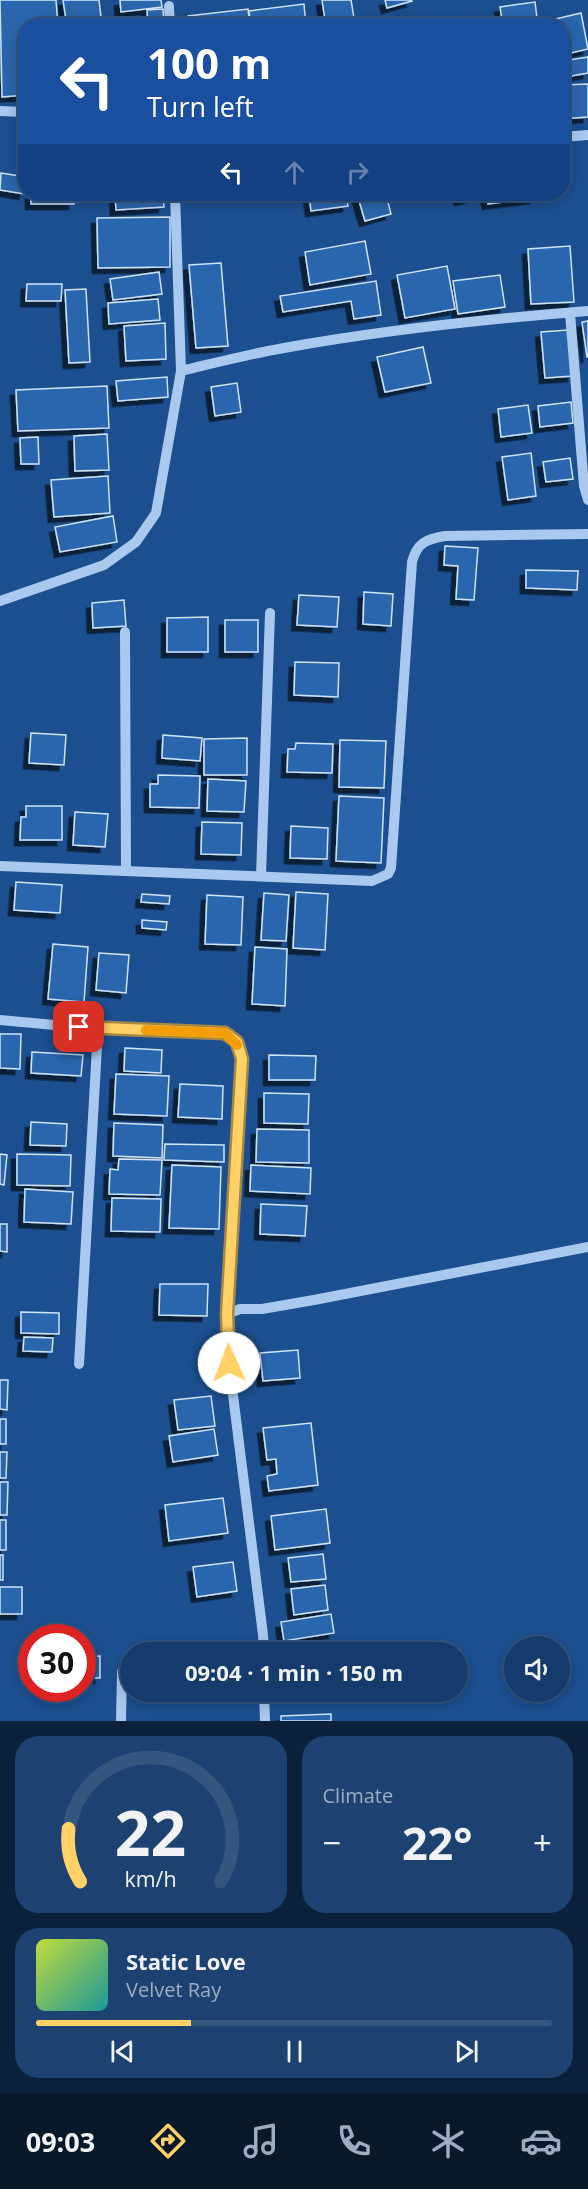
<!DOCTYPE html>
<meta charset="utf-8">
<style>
:root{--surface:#143b6b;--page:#1d4271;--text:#f1f3f6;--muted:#9dadc1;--line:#33557e;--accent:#ffd166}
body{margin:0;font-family:"Open Sans",sans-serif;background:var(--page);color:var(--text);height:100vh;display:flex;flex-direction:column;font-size:22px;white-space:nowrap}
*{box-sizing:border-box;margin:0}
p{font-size:20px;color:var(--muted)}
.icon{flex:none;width:33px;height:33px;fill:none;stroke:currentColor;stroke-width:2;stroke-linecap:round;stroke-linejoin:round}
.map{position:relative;height:1721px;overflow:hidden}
.details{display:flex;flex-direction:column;gap:15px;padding:15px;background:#0b203b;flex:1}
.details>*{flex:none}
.hud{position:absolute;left:18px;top:18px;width:552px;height:183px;border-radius:24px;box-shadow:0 3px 15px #0003,0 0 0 2px var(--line);background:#1a4fa0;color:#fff;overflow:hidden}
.tools{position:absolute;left:504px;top:1636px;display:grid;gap:12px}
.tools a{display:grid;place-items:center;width:66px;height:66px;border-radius:50%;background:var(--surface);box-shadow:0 3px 15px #0003,0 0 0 2px var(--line);font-size:30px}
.speed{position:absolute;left:18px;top:1624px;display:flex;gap:12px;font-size:30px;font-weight:700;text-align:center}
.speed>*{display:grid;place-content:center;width:78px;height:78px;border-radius:50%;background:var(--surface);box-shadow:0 3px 15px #0003,0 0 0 2px var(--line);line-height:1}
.speed .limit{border:9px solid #d22;background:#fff;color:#111}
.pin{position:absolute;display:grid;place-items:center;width:51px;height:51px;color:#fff;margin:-26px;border-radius:12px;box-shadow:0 3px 9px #0006}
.me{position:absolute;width:66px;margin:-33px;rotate:358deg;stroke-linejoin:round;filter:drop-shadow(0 0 4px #0008)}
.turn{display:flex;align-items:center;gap:21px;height:126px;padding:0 30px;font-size:27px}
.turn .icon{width:78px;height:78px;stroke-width:2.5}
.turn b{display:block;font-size:42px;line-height:51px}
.lanes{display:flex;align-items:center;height:57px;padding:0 30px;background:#0003;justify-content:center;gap:30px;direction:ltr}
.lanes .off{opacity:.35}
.big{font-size:45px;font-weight:700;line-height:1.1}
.details .widget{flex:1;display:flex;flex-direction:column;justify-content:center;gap:9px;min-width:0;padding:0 21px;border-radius:24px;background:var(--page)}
.details .dial{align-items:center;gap:0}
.dial svg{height:156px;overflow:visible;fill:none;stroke:var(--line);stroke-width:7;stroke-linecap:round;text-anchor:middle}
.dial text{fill:var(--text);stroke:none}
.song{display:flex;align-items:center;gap:18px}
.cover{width:72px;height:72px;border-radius:9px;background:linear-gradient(135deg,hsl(70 70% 55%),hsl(180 70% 35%))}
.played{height:6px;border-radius:3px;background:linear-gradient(90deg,var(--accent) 30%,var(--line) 30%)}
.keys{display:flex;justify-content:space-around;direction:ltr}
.heat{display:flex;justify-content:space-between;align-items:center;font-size:33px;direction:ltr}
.details .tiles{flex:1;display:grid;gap:15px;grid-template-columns:1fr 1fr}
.widget:last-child{grid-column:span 2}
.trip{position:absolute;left:120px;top:1642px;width:348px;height:60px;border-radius:30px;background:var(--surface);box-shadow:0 3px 15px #0003,0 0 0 2px var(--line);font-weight:700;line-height:60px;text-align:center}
.dock{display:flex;height:96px;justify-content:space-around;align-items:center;background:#08182b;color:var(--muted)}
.dock .icon{width:42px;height:42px}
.dock .active{color:var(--accent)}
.dock b{font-size:27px;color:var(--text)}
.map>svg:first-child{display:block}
.building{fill:#2a66ad;stroke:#cfe3fa;stroke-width:1.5;filter:url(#shadow)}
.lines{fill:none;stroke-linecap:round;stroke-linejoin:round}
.minor{stroke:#a9c9ee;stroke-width:10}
.route-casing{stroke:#a68842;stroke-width:15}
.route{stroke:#ffd166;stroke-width:10}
.slow{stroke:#f59e0b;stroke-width:10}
</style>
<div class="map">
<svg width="588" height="1721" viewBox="0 0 588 1721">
<defs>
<filter id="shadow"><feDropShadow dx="-5.5" dy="5.5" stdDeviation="0" flood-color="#0009"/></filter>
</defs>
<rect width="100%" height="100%" fill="#1b4f8f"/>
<!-- building -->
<path class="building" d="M0,0H56L58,26H26V95L2,97Z
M63,0H99L102,26H67Z
M120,0H161L162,7L121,12Z
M322,0H351L355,24L326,26Z
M385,0H411L412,1L387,8Z
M535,2L538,26H503L500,7Z
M304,4L306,26H251L249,11Z
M163,9L164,26H148L147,10Z
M248,9L250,26H189L188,16Z
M581,13L588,49L562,55V26H552L551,20Z
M588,57V73L566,77L563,61Z
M588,84V117L562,119V85Z
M1,173L26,177L24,194L0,190Z
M31,194H74V204H31Z
M115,194H163L164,207L116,210Z
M309,194H346L348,206L311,211Z
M357,194H386L391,214L365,221Z
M458,194H483L460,200Z
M486,194H534L535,198L488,204Z
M170,217V267L98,268L97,218Z
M365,241L371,274L310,285L305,252Z
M570,246L574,302L531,304L528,249Z
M221,263L228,346L196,348L189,265Z
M447,266L455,309L405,318L397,275Z
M159,272L162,294L113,300L110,279Z
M500,275L505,307L458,314L453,281Z
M376,281L381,315L354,319L351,301L283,312L280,296Z
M27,284H62L61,301H26Z
M86,289L90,362L69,363L65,290Z
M158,299L160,320L109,324L108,303Z
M588,321V357H587L582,322Z
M165,323L166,359L126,361L124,326Z
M568,330L573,376L545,378L541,332Z
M423,347L431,383L385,392L377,357Z
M167,377L168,397L118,401L116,381Z
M237,383L241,412L215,416L211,387Z
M107,386L109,428L18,431L16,390Z
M571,402L573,423L540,427L538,406Z
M528,405L532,433L501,437L498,409Z
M107,434L109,470L75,471L74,436Z
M38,437L39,464H21L20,438Z
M531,453L536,496L508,500L502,457Z
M570,458L573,479L546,482L543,462Z
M108,476L110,513L54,517L51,480Z
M113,516L117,542L60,552L55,527Z
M445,546L478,548L474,600L456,599L458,566L444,565Z
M526,570L578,571L577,590L526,588Z
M364,592L393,594L391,626L363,624Z
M299,595L339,597L337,627L297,625Z
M124,600L126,626L93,628L92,603Z
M208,617V652H167V618Z
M225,620H258V652H225Z
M295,662L339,663L338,697L294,695Z
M31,733L66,735L64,765L29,763Z
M163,735L202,738L200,761L162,758Z
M247,738V775H204V739Z
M340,740L386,741L384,788L339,787Z
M296,743L333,744L332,773L287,772L288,749H295Z
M158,775L200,776L199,808L150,807V784H158Z
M208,779L246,781L244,812L207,811Z
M339,796L384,798L381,863L336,861Z
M26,806H62V840H20L21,817H26Z
M75,812L108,814L105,847L73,845Z
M202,822L242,823L241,855L201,854Z
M291,826L328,828L327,859L290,858Z
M16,882L62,885L60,913L14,910Z
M296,892L328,894L325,950L293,948Z
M264,893L289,895L286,941L261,940Z
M142,894L170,896L169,904L141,902Z
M207,895L243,897L241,945L205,944Z
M142,920L167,922L166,930L142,928Z
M53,944L88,947L84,1002L48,999Z
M255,947L287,949L285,1006L252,1004Z
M99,953L129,955L126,993L96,990Z
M0,1034H21L20,1069L0,1068Z
M125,1048L162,1050L161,1073L124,1071Z
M32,1052L83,1055L81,1076L31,1073Z
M269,1055L316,1056L315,1080H269Z
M116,1074L169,1076L167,1116L114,1114Z
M180,1084L223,1086L222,1119L178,1117Z
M264,1093L309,1094L308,1124L264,1123Z
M31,1122L67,1124L66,1146L30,1145Z
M114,1123L163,1125L162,1158L113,1156Z
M257,1129L309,1130V1163L256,1162Z
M165,1144L224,1145V1162L164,1160Z
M0,1154L7,1155L4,1185L0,1184Z
M17,1154L71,1155L70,1186L17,1185Z
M119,1159L162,1160L160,1195L109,1194L110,1169L118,1170Z
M172,1165L221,1167L219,1229L169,1228Z
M251,1165L311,1168L310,1194L250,1191Z
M25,1189L73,1192L71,1224L24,1222Z
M112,1198L161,1199L160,1232L111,1231Z
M261,1204L307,1206L305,1236L260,1234Z
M0,1224H7V1252L0,1251Z
M160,1284H208L207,1316L159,1315Z
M21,1312L59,1313V1334L21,1333Z
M24,1337L53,1338L52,1352L23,1351Z
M298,1350L300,1378L263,1381L260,1353Z
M0,1380H8L7,1410L0,1409Z
M211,1396L215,1426L178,1430L174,1400Z
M0,1419H6V1444H0Z
M311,1423L318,1485L269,1491L267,1476L277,1474L276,1459L267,1460L263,1428Z
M214,1429L218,1455L173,1462L169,1436Z
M0,1452H7L6,1478H0Z
M0,1482H8L7,1515H0Z
M223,1498L228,1533L169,1541L165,1505Z
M326,1509L330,1543L275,1550L271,1516Z
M0,1520H6V1550H0Z
M323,1554L326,1579L291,1582L288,1558Z
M0,1555H3V1580H0Z
M233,1562L237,1591L197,1597L193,1567Z
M325,1585L328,1610L294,1615L291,1589Z
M0,1587H22V1614H0Z
M331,1614L334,1633L284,1641L281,1622Z
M100,1656V1678H82V1657Z
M144,1692H184V1696L144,1694Z
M331,1714V1721H281V1716Z"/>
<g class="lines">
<!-- minor -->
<path class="minor" d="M169,6L170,26
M0,111L26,112
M562,137L588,135
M570,313L584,486L588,500
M181,371C215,363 249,354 284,348C384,330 486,319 588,311
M0,601L104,565L136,542L156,513L181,371L175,194
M125,632L126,871
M0,866L372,881L388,874L391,868L412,562C417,543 426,539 445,536L588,534
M261,876L270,613
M0,1020L98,1029L225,1033L237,1042L242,1059L227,1314L229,1363L263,1635L264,1653
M227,1314L240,1309H262L314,1300L588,1247
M79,1364L98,1029
M264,1692L265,1721
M121,1721L122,1672"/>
</g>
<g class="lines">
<!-- route casing -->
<g class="route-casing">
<path id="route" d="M79,1027L225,1033L237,1042L242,1059L227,1314L229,1363"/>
</g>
<!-- route -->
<use href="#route" class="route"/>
<!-- slow -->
<path class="slow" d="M146,1030L225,1033L237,1045"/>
</g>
</svg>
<div class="tools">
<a><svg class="icon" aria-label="sound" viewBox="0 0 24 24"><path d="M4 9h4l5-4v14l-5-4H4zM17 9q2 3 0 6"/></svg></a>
</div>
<div class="speed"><div class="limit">30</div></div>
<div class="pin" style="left:79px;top:1027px;background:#d93025"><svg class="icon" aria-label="arrive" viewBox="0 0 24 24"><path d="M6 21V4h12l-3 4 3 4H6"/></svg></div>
<svg class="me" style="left:229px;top:1363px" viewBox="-20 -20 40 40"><circle r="19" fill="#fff"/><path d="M0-13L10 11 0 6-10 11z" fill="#ffd166"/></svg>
<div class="trip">09:04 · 1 min · 150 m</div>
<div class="hud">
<div class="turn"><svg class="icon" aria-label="left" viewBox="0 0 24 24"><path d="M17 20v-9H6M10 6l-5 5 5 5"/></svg><div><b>100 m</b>Turn left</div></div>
<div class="lanes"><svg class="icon" aria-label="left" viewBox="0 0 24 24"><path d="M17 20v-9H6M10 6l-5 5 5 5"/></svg><svg class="icon off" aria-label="ahead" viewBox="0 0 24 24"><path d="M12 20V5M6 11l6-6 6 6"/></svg><svg class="icon off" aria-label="right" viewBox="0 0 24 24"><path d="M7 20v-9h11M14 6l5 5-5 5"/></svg></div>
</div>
</div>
<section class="details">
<div class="tiles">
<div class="widget dial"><svg viewBox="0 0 100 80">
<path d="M14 69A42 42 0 1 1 86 69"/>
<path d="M14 69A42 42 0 0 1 8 42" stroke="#ffd166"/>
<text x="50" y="56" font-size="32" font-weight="700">22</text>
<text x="50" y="72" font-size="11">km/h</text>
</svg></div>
<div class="widget"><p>Climate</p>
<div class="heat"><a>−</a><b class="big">22°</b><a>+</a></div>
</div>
<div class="widget">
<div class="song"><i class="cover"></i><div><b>Static Love</b><p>Velvet Ray</p></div></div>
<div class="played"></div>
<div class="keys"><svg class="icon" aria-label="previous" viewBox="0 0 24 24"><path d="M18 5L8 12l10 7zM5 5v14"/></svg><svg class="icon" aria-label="pause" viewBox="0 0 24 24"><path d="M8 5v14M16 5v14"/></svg><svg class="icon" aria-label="next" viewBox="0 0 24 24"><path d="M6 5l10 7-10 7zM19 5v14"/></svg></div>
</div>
</div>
</section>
<nav class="dock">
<b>09:03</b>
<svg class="icon active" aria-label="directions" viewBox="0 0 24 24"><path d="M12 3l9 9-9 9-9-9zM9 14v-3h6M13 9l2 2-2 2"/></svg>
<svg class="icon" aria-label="music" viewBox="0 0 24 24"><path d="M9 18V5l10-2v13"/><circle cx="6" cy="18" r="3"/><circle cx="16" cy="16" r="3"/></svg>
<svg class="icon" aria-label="phone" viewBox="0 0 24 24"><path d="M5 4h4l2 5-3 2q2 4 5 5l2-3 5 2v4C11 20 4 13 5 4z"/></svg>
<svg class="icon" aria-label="climate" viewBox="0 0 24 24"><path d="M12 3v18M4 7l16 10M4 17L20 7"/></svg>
<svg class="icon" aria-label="car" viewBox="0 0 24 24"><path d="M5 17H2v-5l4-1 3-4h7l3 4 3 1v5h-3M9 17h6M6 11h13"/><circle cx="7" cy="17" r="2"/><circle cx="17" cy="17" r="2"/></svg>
</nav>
